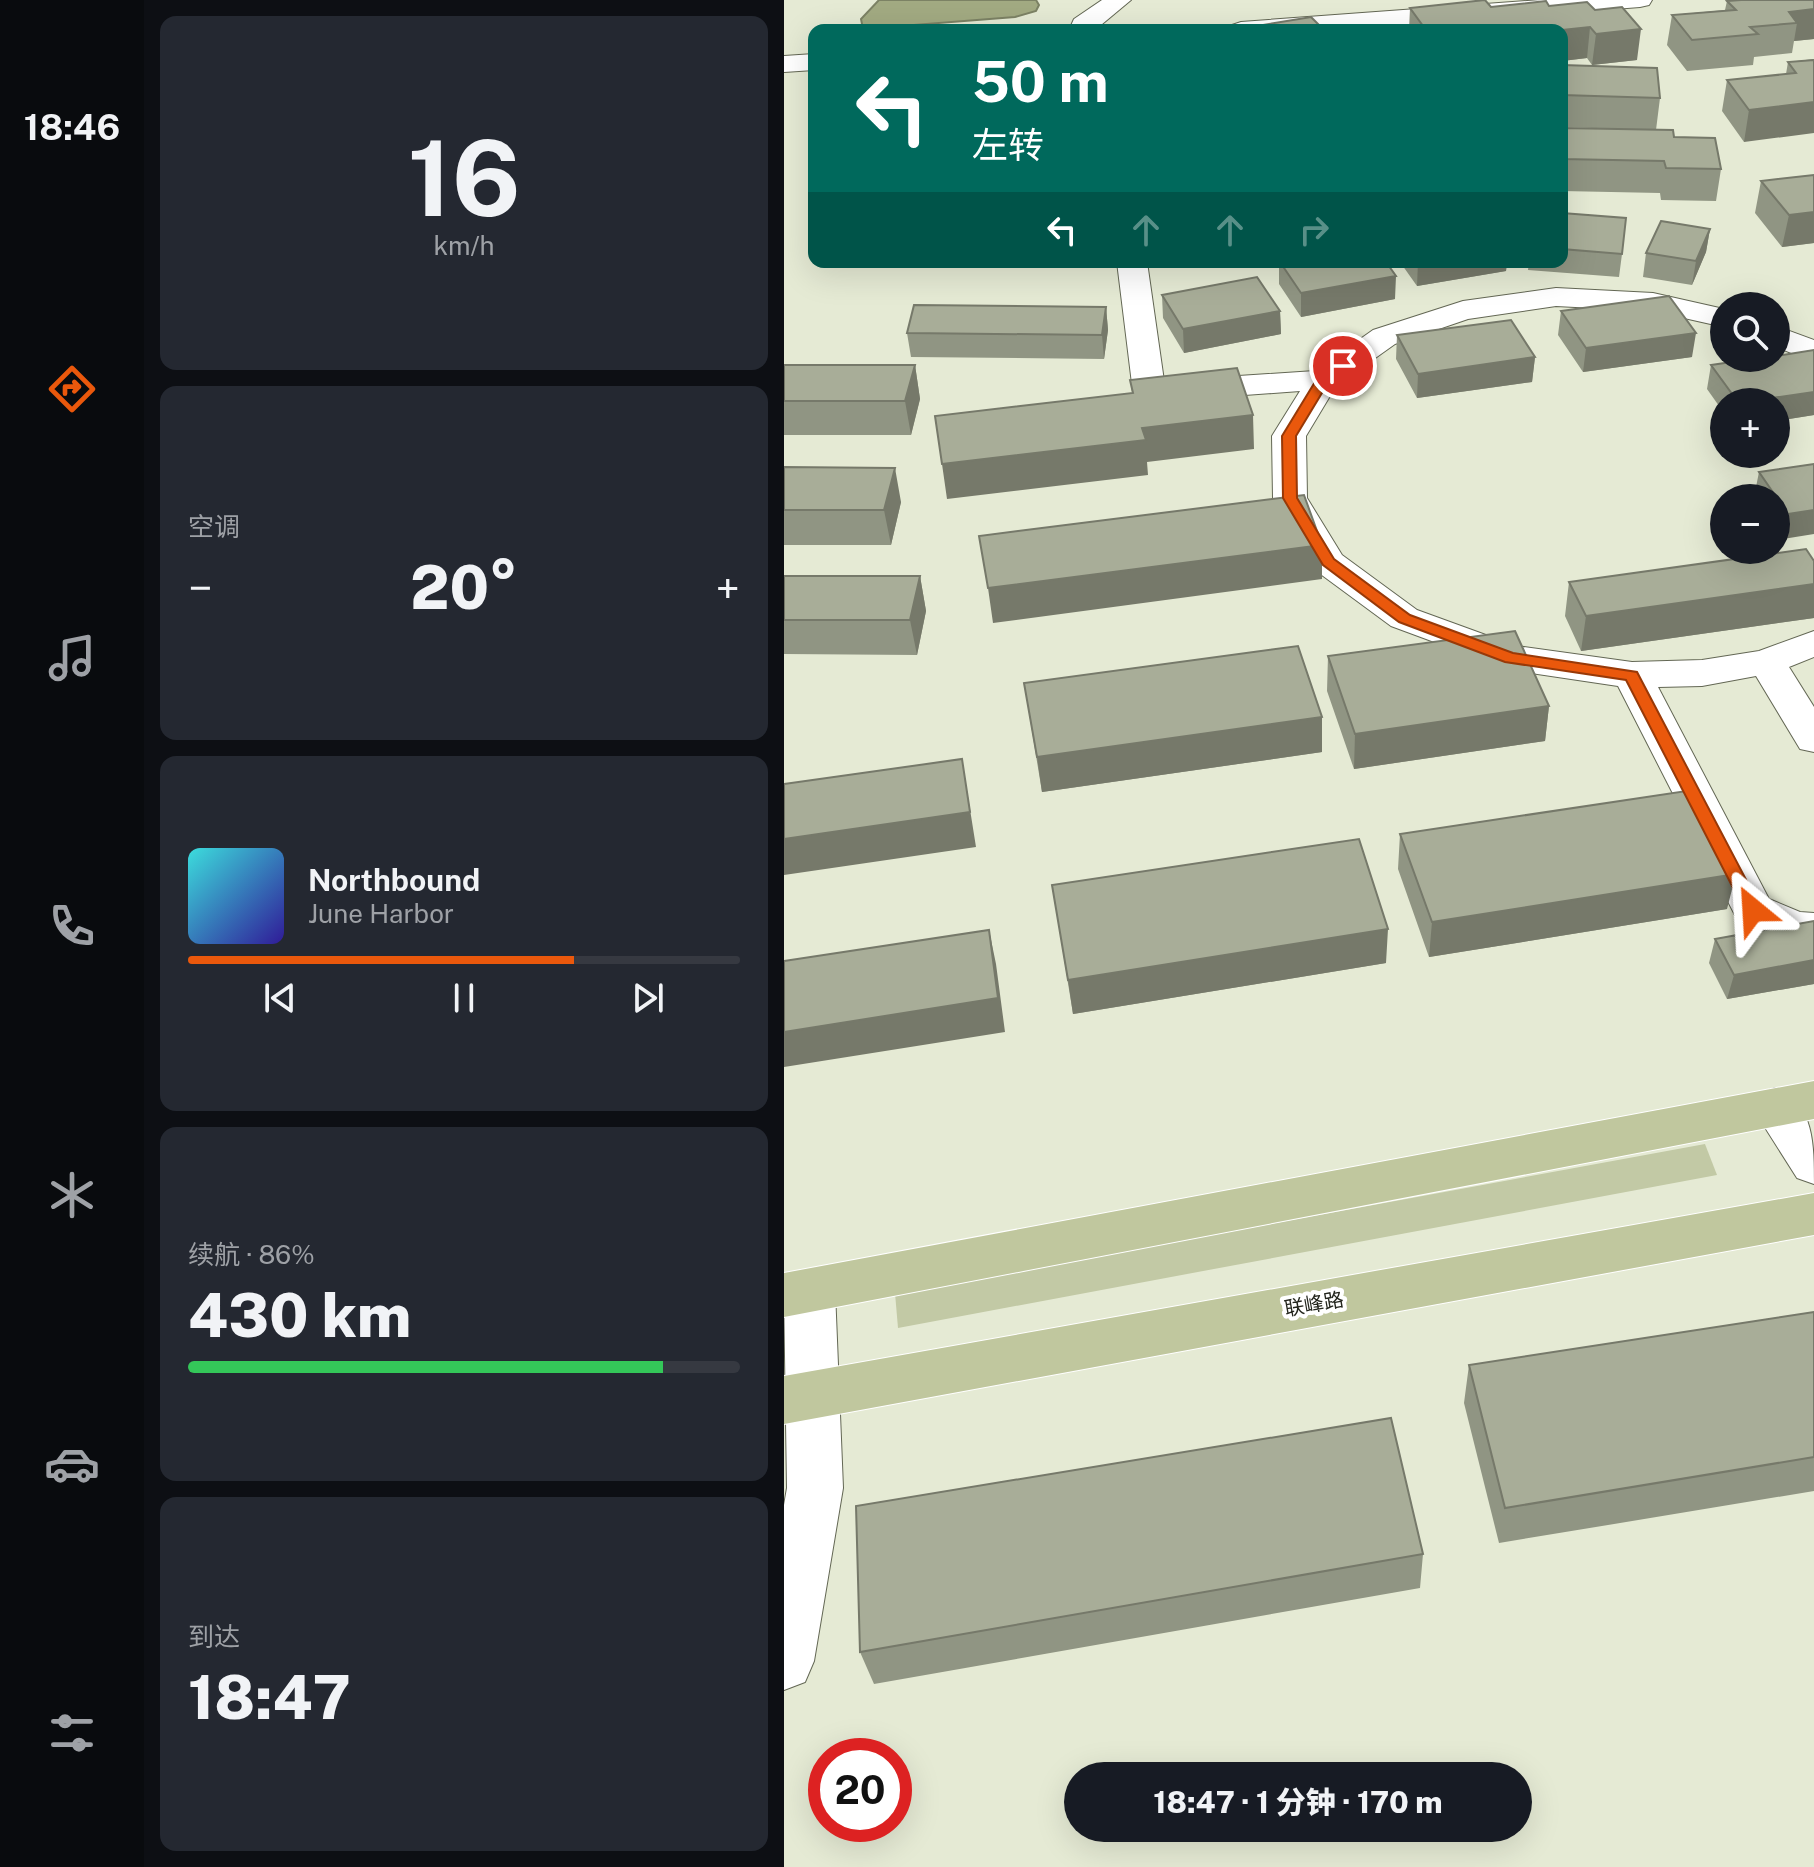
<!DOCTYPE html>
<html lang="zh">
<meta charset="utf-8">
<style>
:root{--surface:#171b24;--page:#242831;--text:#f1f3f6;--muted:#9ea1a6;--line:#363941;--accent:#ea580c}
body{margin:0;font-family:"Public Sans","Noto Sans SC",sans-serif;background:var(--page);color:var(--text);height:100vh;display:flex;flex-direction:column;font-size:30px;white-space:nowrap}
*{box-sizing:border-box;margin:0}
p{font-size:26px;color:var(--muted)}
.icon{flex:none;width:44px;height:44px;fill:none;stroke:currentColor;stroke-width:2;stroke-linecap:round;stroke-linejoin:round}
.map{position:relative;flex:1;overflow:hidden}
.sheet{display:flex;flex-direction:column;gap:16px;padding:16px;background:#0d0f14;width:640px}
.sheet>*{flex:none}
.guide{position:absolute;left:24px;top:24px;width:760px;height:244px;border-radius:16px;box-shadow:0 8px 32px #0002;background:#00695c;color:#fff;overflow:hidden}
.tools{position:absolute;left:926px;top:292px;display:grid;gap:16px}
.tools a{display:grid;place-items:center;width:80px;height:80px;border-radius:50%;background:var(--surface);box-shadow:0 8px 32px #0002;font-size:40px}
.speed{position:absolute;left:24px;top:1738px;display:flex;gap:16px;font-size:40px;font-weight:700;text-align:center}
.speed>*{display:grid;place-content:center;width:104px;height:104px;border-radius:50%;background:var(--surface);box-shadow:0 8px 32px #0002;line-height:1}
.speed .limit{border:12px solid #d22;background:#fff;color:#111}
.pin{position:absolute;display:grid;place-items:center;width:68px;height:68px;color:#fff;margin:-34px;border:4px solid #fff;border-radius:50%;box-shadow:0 2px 8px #0007}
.me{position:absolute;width:88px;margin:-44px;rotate:333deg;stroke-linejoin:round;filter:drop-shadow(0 0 6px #0008)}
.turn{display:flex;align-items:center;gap:28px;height:168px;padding:0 32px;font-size:36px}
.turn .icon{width:104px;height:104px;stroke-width:2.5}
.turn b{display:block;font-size:56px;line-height:68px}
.lanes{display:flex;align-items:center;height:76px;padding:0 32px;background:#0003;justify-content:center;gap:40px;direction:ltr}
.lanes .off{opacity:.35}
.big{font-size:60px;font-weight:800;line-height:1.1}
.sheet .widget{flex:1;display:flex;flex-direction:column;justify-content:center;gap:12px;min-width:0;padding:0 28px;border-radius:16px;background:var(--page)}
.sheet .dial{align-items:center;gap:0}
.dial b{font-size:104px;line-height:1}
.song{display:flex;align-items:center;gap:24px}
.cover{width:96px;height:96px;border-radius:12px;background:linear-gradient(135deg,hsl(180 70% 55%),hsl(250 70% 35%))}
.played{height:8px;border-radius:4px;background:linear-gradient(90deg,var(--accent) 70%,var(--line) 70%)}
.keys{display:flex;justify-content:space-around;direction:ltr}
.heat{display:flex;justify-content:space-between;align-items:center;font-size:44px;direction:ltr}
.charge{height:12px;border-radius:6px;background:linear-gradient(90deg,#34c759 86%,var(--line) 0)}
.trip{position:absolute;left:280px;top:1762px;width:468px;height:80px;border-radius:40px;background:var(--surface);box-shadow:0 8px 32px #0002;font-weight:800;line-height:80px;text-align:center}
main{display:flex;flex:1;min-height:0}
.menu{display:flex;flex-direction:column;width:144px;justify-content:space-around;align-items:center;background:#090b0e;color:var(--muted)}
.menu .icon{width:56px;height:56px}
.menu .active{color:var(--accent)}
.menu b{font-size:36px;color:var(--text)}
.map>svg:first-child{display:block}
.green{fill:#c2c9a5}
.water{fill:#a2aa82;stroke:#7c8264;stroke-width:2}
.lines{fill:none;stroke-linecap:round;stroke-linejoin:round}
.minor-casing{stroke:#636754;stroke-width:2}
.major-casing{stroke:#fff;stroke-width:2}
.minor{fill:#fff;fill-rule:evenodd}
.major{fill:#c0c79e;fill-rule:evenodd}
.wall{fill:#909583}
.shaded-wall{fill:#76796a}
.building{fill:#a8ad98;stroke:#76796a;stroke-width:2}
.route{fill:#ea580c;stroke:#983908;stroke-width:2}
.labels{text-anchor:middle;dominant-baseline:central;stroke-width:8;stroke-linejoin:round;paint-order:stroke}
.street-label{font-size:20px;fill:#23251d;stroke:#fff}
</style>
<main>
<nav class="menu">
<b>18:46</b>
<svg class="icon active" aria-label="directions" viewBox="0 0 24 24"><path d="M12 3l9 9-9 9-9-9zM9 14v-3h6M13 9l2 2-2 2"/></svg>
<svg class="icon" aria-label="music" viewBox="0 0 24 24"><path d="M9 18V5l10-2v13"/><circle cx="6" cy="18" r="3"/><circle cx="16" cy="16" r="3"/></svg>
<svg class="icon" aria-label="phone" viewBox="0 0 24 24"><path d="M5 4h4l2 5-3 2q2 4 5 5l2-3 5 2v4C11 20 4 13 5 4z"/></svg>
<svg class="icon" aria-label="climate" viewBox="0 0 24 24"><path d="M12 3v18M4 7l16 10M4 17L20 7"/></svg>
<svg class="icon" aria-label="car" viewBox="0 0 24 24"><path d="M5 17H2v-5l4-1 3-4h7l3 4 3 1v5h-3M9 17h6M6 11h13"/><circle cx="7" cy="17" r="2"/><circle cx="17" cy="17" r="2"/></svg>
<svg class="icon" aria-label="filters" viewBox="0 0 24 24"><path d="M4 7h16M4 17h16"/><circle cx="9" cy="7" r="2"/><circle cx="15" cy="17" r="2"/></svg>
</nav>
<section class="sheet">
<div class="widget dial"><b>16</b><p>km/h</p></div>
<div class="widget"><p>空调</p>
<div class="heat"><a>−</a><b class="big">20°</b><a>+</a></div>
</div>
<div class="widget">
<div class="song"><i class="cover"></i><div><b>Northbound</b><p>June Harbor</p></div></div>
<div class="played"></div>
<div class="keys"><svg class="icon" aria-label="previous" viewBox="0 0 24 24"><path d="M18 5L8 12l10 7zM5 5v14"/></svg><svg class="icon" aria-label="pause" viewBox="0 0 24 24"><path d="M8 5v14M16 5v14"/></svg><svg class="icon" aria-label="next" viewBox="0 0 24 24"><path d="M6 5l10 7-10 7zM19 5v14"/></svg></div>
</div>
<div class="widget"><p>续航 · 86%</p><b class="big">430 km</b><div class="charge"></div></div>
<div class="widget"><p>到达</p><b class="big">18:47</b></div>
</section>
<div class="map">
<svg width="1030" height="1867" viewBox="0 0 1030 1867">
<rect width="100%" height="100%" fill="#e5ead4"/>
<!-- green -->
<path class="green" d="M921,1144L933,1175L114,1328L111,1293Z"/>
<!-- water -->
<path class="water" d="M95,0H252L255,5L252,11L231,17L79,29L77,19Z"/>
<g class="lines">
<!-- minor casing -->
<g class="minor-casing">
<path id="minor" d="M318,0H347L311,30H285L290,19Z
M757,0H868L865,5L856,7L557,30H444L448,25L457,22Z
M30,54V70L0,72V56Z
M333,262H363L380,381L531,371L589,330L679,301L772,288L869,293L940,309V327L869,311L772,306L684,319L611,344L552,386L522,436L523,498L558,555L633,610L732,646L848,662L918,660L975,651L1030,631V657L1005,667L1030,707V752L1016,749L972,676L918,686L874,687L985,899L1016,912L1030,913V945L995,940L954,921L834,686L726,670L607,626L531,570L489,498L488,436L516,391L365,402L353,399L349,392Z
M992,326L1030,340V362L992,347Z
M992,1088C1030,1103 1030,1145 1030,1184L1013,1178L968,1107L975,1093Z
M25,1269L43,1275L51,1291L59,1488L30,1661L21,1682L0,1690V1505L3,1488L0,1290L7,1275Z"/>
</g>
<!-- major casing -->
<g class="major-casing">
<path id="major" d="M1030,1081V1119L0,1317V1273Z
M1030,1193V1235L0,1424V1376Z"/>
</g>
<!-- minor -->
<use href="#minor" class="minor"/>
<!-- major -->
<use href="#major" class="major"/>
</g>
<!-- wall -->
<path class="wall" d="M1030,0V39L1010,41L1008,53L970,57L969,65L903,71L883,45L888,15L941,10L943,1Z
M803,2L853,60L808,65L803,58L778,61V30H625L626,8L765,6Z
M1030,59L960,142L938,111L943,80L1002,74L1004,62Z
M778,65L876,98L872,130L890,137L937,169L932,201L877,200L876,193L778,191V128L868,130L778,127Z
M1030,175V243L998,247L971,213L977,181Z
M778,213L838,254L835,277L744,270L745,262H778Z
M926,229L922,252L908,285L859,277L862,253Z
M495,262H602L611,299L517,317L495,284Z
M616,262H723L722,271L633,286Z
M378,295L496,311L497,334L400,353L379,318Z
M322,307L324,330L320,359L127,357L123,333Z
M777,311L908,357L799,372L774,335Z
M613,335L751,357L748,382L633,398L612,359Z
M0,365H131L136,399L127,435H0Z
M927,365L1030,415L992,421V402H940V413L923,389Z
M1030,464L999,539L992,529V498H971L970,497L975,472Z
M0,467L117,502L107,545H0Z
M1030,561V618L797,651L781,616L785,582Z
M0,576H136L142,611L133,655L0,654Z
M544,656L765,706L761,741L570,769L543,691Z
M240,683L538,752L258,792Z
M616,834L943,909L645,957L614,869Z
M268,885L602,963L289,1014Z
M1030,921V984L943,999L925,963L931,939Z
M1030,1312V1491L715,1543L680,1403L685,1365Z
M639,1554L636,1588L90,1684L76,1652Z"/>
<!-- shaded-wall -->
<path class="shaded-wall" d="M1030,9V39L1010,41L1013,23L1005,12Z
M806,27L803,58L778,61V30Z
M857,29L853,60L808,65L812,34Z
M1030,92V133L960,142L965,110Z
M1030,212V243L998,247L1005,215Z
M926,229L922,252L908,285L912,261Z
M634,262H723L722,271L633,286Z
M612,276L611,299L517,317V293Z
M322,307L324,330L320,359L318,335Z
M496,311L497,334L400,353L399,329Z
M912,333L908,357L799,372L802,348Z
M751,357L748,382L633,398L634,374Z
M131,365L136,399L127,435L121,401Z
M1030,392V415L992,421V402H960Z
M469,415L470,449L363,462L364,475L163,499L158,464L358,428Z
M111,468L117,502L107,545L100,510Z
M1030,510V534L999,539L1004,514Z
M538,545V579L209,623L204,588Z
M136,576L142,611L133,655L126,620Z
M1030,584V618L797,651L802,616Z
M765,706L761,741L570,769L571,734Z
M538,717V752L258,792L253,757Z
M178,759L192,847L0,875V839Z
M952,874L943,909L645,957L648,922Z
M604,929L602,963L289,1014L284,980Z
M205,930L212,964L221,1032L0,1067V1032Z
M1030,960V984L943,999L950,975Z"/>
<!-- building -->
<path class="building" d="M701,0L707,7L762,1L765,6L803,2L811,10L838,7L857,29L812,34L806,27L778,30H760L759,28L742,30H715L714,28L696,30H642L626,8Z
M957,0H1030V9L1005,12L1013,23L966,27L974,34L908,40L888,15L952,10L943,1Z
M527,17L540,30H449Z
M1030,60V102L965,110L943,80L1012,73L1004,62Z
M778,65L873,68L876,98L778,95Z
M778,128L889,130L890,137L931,138L937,169L882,168L880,161L778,159Z
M1030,175V212L1005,215L977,181Z
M778,213L842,218L838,254L778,249Z
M877,221L926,229L912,261L862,253Z
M496,262H602L612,276L517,293Z
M473,277L496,311L399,329L378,295Z
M885,296L912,333L802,348L777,311Z
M130,305L322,307L318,335L123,333Z
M727,320L751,357L634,374L613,335Z
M1030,350V392L960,402H954L927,365L975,358H992V356Z
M0,365H131L121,401H0Z
M453,368L469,415L358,428L362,440L158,464L151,416L349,393L346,380Z
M1030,464V510L1004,514L975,472Z
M0,467L111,468L100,510H0Z
M520,495L538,545L204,588L195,536Z
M1022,549L1030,561V584L802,616L785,582Z
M0,576H136L126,620H0Z
M731,631L765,706L571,734L544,656Z
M514,646L538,717L253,757L240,683Z
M178,759L186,812L0,839V784Z
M909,790L952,874L648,922L616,834Z
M575,839L604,929L284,980L268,885Z
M1030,921V960L950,975L931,939Z
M205,930L214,998L0,1032V961Z
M1030,1312V1457L721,1508L685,1365Z
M607,1418L639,1554L76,1652L72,1506Z"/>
<!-- route -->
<path class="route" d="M559,362L566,366L544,383L512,436L513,498L550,559L626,615L729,653L853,672L978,910L976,915H963L842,680L721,662L615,622L539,565L499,498L498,436L534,377Z"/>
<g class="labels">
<!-- street labels -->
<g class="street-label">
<text transform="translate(530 1304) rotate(-10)">联峰路</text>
</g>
</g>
</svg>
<div class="tools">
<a><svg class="icon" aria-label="search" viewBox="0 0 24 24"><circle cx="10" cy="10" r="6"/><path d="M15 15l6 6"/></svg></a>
<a>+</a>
<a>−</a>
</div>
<div class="speed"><div class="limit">20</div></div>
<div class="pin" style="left:559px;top:366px;background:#d93025"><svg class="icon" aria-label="arrive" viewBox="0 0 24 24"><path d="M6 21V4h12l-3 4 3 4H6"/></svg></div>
<svg class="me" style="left:969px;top:910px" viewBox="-20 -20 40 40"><path d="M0-17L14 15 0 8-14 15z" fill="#ea580c" stroke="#fff" stroke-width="4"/></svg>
<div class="trip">18:47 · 1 分钟 · 170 m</div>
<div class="guide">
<div class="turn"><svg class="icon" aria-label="left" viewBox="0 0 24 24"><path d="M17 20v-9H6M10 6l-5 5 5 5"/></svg><div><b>50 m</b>左转</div></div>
<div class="lanes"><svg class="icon" aria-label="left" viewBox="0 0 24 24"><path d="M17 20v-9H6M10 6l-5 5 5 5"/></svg><svg class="icon off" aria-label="ahead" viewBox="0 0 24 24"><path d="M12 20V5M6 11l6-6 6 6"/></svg><svg class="icon off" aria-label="ahead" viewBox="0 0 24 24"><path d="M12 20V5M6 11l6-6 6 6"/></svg><svg class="icon off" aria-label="right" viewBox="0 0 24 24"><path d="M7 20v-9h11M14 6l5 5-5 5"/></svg></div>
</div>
</div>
</main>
